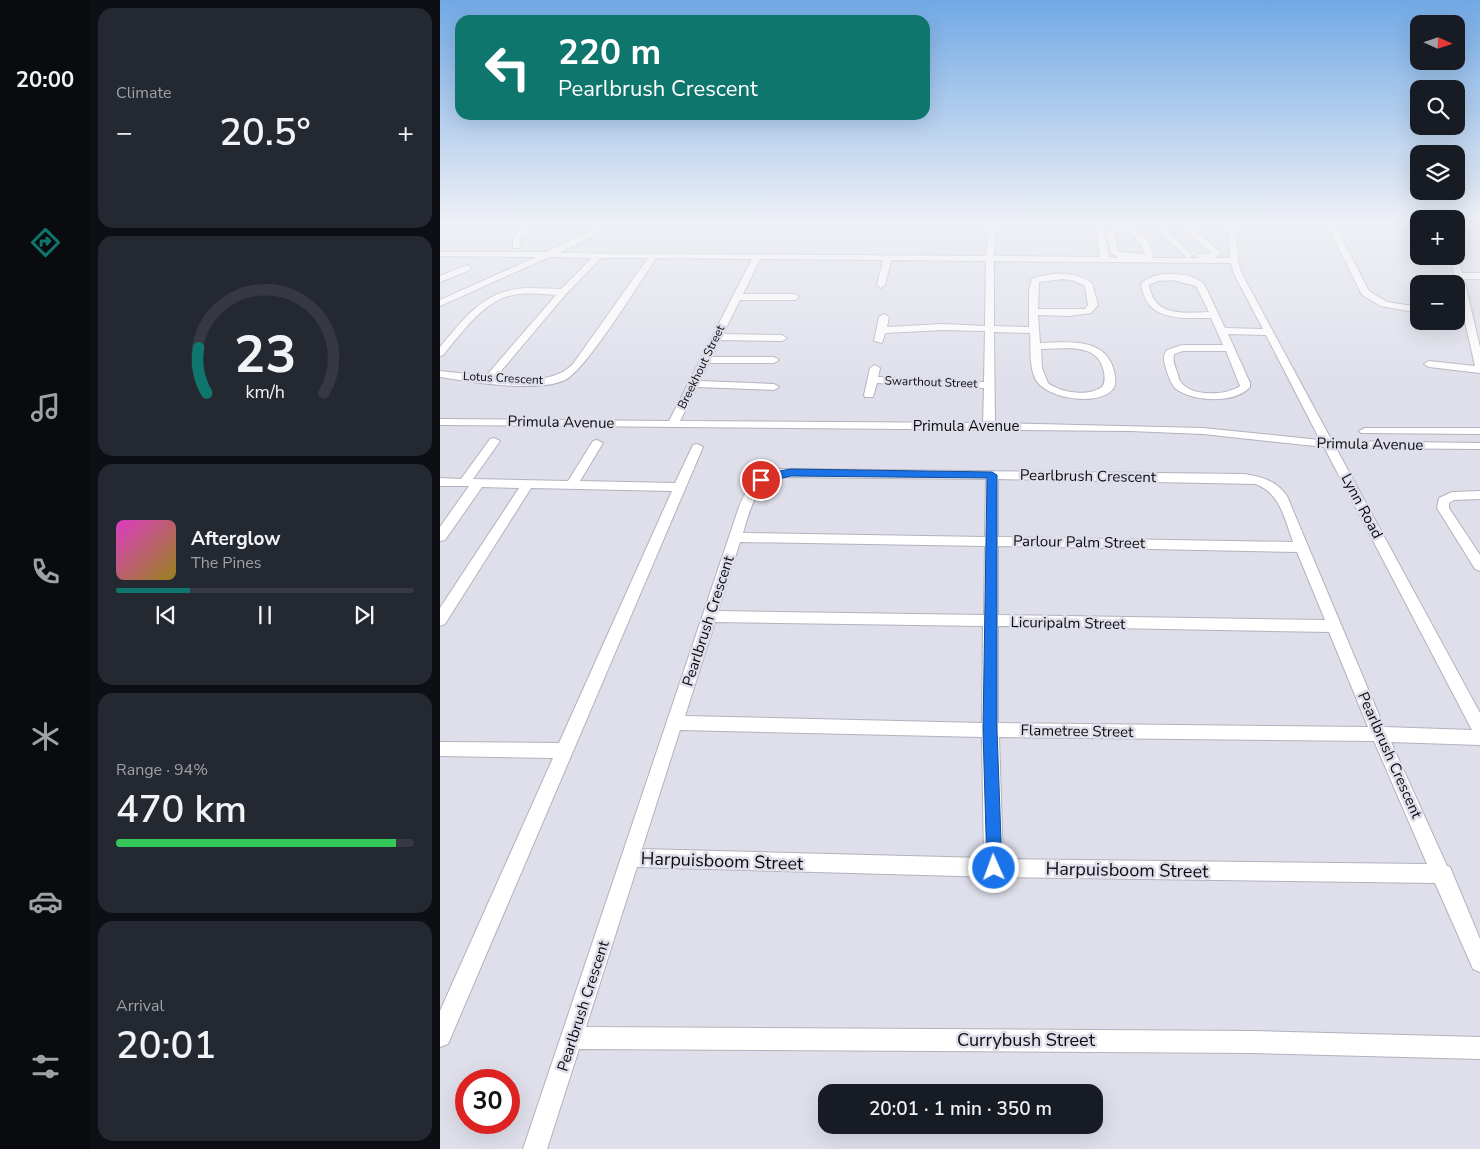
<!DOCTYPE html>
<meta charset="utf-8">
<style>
:root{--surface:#171b24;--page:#242831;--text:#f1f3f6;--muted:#9ea1a6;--line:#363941;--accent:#0f766e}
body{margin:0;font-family:"Nunito Sans",sans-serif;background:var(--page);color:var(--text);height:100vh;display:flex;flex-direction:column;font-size:19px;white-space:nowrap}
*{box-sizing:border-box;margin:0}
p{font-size:16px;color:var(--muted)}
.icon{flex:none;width:28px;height:28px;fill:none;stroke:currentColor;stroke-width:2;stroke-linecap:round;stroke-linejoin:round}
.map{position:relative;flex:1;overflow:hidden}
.details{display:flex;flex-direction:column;gap:8px;padding:8px;background:#0d0f14;width:350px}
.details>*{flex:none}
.banner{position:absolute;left:15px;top:15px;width:475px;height:105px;border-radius:15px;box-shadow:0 5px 20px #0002;background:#0f766e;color:#fff;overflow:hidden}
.needle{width:32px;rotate:93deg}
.fabs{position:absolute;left:970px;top:15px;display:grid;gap:10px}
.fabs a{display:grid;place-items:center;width:55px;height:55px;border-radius:10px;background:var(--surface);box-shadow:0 5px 20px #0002;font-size:25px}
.speed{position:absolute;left:15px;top:1069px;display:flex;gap:10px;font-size:25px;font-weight:700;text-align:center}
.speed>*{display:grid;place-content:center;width:65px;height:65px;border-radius:50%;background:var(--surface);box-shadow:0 5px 20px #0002;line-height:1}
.speed .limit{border:8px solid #d22;background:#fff;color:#111}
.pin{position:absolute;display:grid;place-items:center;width:42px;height:42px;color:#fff;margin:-21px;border:2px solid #fff;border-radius:50%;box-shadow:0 1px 5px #0007}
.me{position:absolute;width:55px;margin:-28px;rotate:358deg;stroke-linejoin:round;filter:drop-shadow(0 0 4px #0008)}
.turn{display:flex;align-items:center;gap:18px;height:105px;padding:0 20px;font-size:22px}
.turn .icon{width:65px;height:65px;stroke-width:2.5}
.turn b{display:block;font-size:35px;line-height:42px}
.big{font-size:38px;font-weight:600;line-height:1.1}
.details .tile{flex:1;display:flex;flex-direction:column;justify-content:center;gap:8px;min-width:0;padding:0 18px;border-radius:15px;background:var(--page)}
.details .dial{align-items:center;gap:0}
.dial svg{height:130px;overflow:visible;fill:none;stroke:var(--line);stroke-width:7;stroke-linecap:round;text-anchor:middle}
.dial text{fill:var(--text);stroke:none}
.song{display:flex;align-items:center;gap:15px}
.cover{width:60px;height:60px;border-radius:8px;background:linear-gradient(135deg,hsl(310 70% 55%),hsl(50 70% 35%))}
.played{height:5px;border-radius:2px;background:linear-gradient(90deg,var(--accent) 25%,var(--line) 25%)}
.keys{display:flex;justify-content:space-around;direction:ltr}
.heat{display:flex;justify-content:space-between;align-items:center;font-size:28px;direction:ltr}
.charge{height:8px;border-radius:4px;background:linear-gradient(90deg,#34c759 94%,var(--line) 0)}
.trip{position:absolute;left:378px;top:1084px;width:285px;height:50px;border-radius:15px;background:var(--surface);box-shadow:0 5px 20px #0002;font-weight:600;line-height:50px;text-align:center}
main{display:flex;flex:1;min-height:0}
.tabs{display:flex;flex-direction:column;width:90px;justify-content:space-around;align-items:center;background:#090b0e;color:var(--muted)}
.tabs .icon{width:35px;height:35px}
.tabs .current{color:var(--accent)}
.tabs b{font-size:22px;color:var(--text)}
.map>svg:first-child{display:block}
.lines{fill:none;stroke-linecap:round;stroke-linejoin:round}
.minor-casing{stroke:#b2b2bd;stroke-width:2}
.minor{fill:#fff;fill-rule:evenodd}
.route{fill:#1a73e8;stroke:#114b97}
.labels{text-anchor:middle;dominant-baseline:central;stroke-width:5;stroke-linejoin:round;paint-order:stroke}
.far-street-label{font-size:12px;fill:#0c0c0f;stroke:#dedfea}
.street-label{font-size:15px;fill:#0c0c0f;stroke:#dedfea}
.near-street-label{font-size:18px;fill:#0c0c0f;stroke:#dedfea}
</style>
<main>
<nav class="tabs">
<b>20:00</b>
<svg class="icon current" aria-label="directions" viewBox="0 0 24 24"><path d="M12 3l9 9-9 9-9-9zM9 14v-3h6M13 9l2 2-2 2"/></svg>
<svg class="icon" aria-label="music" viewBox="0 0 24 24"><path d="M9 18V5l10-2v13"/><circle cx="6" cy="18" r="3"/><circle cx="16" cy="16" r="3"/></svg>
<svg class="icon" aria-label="phone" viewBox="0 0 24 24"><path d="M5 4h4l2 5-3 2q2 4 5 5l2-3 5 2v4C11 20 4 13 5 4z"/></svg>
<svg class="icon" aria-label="climate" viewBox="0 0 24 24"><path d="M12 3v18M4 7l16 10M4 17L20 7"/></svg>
<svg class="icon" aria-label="car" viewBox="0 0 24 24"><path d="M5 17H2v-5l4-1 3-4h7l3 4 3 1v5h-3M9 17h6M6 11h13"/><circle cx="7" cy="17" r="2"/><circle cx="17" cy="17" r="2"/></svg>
<svg class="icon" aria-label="filters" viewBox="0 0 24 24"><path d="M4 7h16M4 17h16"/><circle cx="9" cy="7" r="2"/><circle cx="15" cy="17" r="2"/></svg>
</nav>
<section class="details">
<div class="tile"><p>Climate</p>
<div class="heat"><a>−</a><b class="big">20.5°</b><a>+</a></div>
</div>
<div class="tile dial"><svg viewBox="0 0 100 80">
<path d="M14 69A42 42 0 1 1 86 69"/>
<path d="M14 69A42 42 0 0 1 9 41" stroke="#0f766e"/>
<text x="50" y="56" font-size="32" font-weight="700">23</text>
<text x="50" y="72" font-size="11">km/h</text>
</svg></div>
<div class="tile">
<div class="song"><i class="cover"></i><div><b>Afterglow</b><p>The Pines</p></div></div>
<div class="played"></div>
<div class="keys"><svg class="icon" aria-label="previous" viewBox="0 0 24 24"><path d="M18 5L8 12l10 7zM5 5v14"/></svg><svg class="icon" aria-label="pause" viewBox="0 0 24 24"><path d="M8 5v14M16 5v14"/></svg><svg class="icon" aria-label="next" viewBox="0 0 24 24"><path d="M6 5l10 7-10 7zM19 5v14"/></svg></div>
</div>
<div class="tile"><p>Range · 94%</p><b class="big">470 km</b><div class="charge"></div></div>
<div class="tile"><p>Arrival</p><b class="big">20:01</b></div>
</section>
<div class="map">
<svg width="1040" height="1149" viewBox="0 0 1040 1149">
<rect width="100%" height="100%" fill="#dedfea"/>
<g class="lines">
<!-- minor casing -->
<g class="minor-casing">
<path id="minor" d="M86,225H95L81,238L79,248H73V237Z
M163,225H173L119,253L546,256L549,225H557L554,256L660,257L655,225H663L669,257L679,258L671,253L666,234L682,227L681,225H690L708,241L714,256L713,258H747L712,225H721L751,254L752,256L749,258H760L757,256L758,254L772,253L746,232L743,225H751L781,253L774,258H790L788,225H796L798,261L802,274L892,441L1040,443V449L896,448L1040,713V745L951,742L1007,866L1010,867L1040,939V972L1033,969L995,883L554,877L197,867L146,1027L814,1031L1040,1037V1059L814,1053L139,1049L107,1149H83L299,507C307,486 318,475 340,469L805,474C822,477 837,481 847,496L944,727L1032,730L884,447L763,434L690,431L0,425V419L229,421L312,259L216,258C200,282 146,370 125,380C97,393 31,382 0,377V371L46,376L116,295C101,294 84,292 69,296C42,303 21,334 3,355L0,356V347C18,326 38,298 67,291C84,286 103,289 121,289L152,258L109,257L0,306V300L96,257L0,256V252H106ZM687,230L701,244L705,254L679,252L674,235ZM161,258H208L133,364C114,384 82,379 56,377L126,294ZM320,259L443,260L437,285L441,288L445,285L451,260L546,261L545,326L503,324L447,327L449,317L444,314L439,317L434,341L442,343L445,333L503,330L545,331L544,382L438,377L440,368L435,365L430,368L424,395L425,397H433L437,383L544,388L543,423L240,421L257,387L334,390L339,387L334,384L260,381L269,363H334L339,360L334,357H272L280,340L342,341L347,338L342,335L283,334L300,300H355L359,297L355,294H303ZM554,261L791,263L794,274L823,329L785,328L764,284C750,271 714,270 701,284C706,322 741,318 771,318L783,345H742L727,350C721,358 725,363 727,372C730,380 732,387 739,391C757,402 796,403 810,387V383L788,334L826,335L880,440L763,428L555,423L554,332L590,333C591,347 589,365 595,378C604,399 659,407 673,389C677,384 675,377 674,371C666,337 628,342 600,343L598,315L628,316L651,313L658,305L652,283C635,271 611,272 592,279L589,290V327L554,326ZM623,279L635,281L645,286L648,305L645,309H598L599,282ZM732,280L756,286L769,312C743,313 714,317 709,285L718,281ZM629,348C647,349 660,353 664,372C665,378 665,383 662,387C647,397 622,393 608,383L602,368L601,349ZM743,351H786L800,386C786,396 750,397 740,381C738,378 738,373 736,369C734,364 733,360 734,354ZM340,477L546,479L545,537L303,533C310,510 315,485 340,477ZM558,479L815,484C840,492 845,520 853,542L558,537ZM300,542L545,546L544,615L278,611ZM558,546L857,552L885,620L558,615ZM275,622L543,626L542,723L245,716ZM558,626L889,632L928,727L558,723ZM240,730L542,737L544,858L202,849ZM559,737L934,741L987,864L563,859Z
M887,225H895L929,291L947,302L979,307V313L941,306L922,295Z
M1017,254L1022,273H1040V279H1024L1040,347V373L989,367L984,364L989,361L1035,366L1010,256H1016Z
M27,265L31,268L30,270L0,282V276Z
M925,428H1040V434L921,433L919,431Z
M54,438L60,441L33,479L128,481L153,441L157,440L163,443L140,481L235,483L253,445L257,444L263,447L8,1044L0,1047V1011L113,758L0,756V742L119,743L232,491L91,488L5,624L0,626V608L79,488L42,487L5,540L0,541V527L29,486H0V478L21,479L50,439Z
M1040,491V499L1014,500L1009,503V508L1040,555V571L1035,569L997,508L999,498L1012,492Z"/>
</g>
<!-- minor -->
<use href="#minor" class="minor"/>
</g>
<!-- sky -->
<linearGradient id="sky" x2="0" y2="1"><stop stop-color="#71a9e5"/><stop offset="0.58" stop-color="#f0f1f6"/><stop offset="1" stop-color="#f0f1f6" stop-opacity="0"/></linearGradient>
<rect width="1040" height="386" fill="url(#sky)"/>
<!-- route -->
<path class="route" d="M351,469L552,472L557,475V730L562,868L560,873L554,876L549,873L547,868L543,730L547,478L351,476L321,483L316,480L327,473Z"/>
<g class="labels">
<!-- far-street labels -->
<g class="far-street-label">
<text transform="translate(261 367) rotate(-64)">Breekhout Street</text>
<text transform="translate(63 378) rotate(3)">Lotus Crescent</text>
<text transform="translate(491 382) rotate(2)">Swarthout Street</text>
</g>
<!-- street labels -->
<g class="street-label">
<text transform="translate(121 422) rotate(1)">Primula Avenue</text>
<text x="526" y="426">Primula Avenue</text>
<text transform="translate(930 444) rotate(1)">Primula Avenue</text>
<text transform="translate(648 476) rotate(1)">Pearlbrush Crescent</text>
<text transform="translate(922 506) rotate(62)">Lynn Road</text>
<text transform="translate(639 542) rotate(1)">Parlour Palm Street</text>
<text transform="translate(268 621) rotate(-72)">Pearlbrush Crescent</text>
<text transform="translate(628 623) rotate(1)">Licuripalm Street</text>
<text transform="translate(637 731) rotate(1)">Flametree Street</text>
<text transform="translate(950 755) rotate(66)">Pearlbrush Crescent</text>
<text transform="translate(143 1006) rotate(-72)">Pearlbrush Crescent</text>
</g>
<!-- near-street labels -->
<g class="near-street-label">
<text transform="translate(282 861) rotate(2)">Harpuisboom Street</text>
<text transform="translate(687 870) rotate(1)">Harpuisboom Street</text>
<text x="586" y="1040">Currybush Street</text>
</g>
</g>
</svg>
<div class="fabs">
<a><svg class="needle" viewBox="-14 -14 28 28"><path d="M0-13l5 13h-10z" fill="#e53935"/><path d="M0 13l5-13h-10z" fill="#9ea1a6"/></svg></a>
<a><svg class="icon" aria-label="search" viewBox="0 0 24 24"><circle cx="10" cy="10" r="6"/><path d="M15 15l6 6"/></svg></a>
<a><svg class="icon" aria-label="layers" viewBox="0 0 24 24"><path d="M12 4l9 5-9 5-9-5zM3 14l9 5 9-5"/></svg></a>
<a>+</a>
<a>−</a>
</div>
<div class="speed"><div class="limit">30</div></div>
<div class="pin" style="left:321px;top:480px;background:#d93025"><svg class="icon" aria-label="arrive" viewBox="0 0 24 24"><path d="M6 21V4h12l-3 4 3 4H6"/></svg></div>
<svg class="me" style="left:554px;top:868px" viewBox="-20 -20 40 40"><circle r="17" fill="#1a73e8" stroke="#fff" stroke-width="3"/><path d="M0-11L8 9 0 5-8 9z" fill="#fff"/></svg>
<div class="trip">20:01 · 1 min · 350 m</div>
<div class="banner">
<div class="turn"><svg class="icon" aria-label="left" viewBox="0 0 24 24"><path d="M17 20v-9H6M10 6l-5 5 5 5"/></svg><div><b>220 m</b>Pearlbrush Crescent</div></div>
</div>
</div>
</main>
